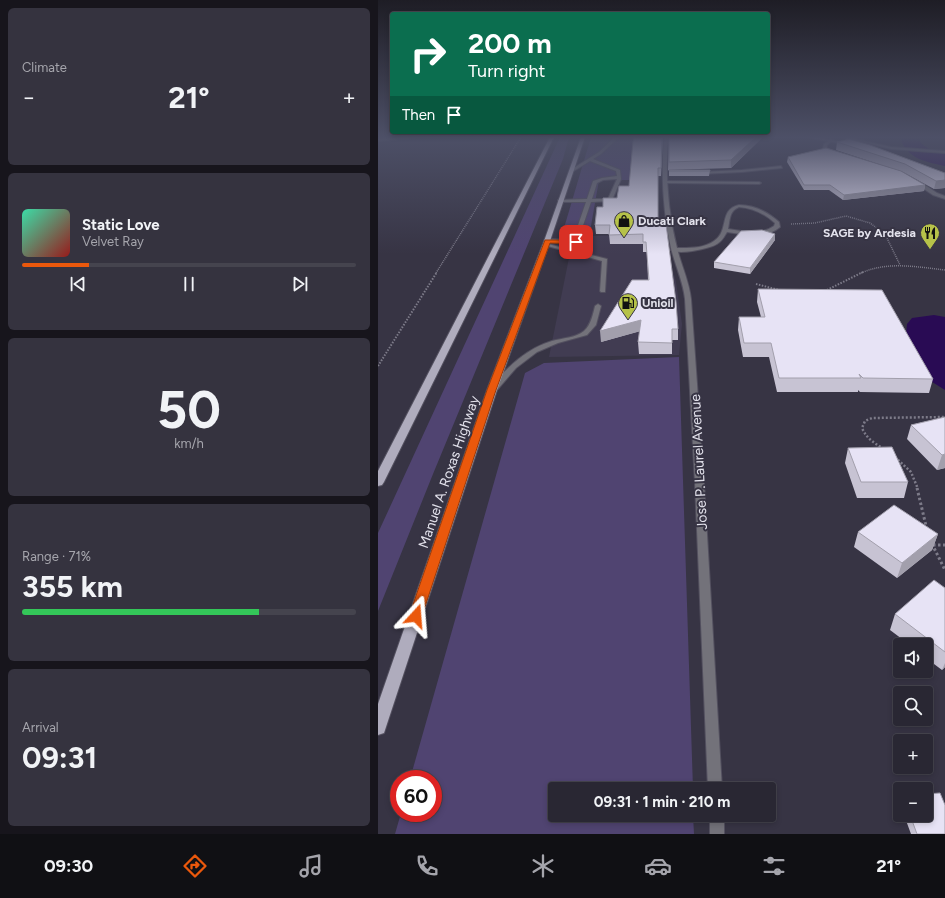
<!DOCTYPE html>
<meta charset="utf-8">
<style>
:root{--surface:#292733;--page:#35333f;--text:#f1f3f6;--muted:#a5a5ac;--line:#45444e;--accent:#ea580c}
body{margin:0;font-family:Figtree,sans-serif;background:var(--page);color:var(--text);height:100vh;display:flex;flex-direction:column;font-size:15px;white-space:nowrap}
*{box-sizing:border-box;margin:0}
p{font-size:13px;color:var(--muted)}
.icon{flex:none;width:22px;height:22px;fill:none;stroke:currentColor;stroke-width:2;stroke-linecap:round;stroke-linejoin:round}
.map{position:relative;flex:1;overflow:hidden}
.sheet{display:flex;flex-direction:column;gap:8px;padding:8px;background:#17151c;width:378px}
.sheet>*{flex:none}
.top-card{position:absolute;left:12px;top:12px;width:380px;height:122px;border-radius:4px;box-shadow:0 2px 6px #0003,0 0 0 1px var(--line);background:#0b6e4f;color:#fff;overflow:hidden}
.fabs{position:absolute;left:515px;top:638px;display:grid;gap:8px}
.fabs a{display:grid;place-items:center;width:40px;height:40px;border-radius:4px;background:var(--surface);box-shadow:0 2px 6px #0003,0 0 0 1px var(--line);font-size:20px}
.speed{position:absolute;left:12px;top:770px;display:flex;gap:8px;font-size:20px;font-weight:700;text-align:center}
.speed>*{display:grid;place-content:center;width:52px;height:52px;border-radius:50%;background:var(--surface);box-shadow:0 2px 6px #0003,0 0 0 1px var(--line);line-height:1}
.speed .limit{border:6px solid #d22;background:#fff;color:#111}
.pin{position:absolute;display:grid;place-items:center;width:34px;height:34px;color:#fff;margin:-17px;border-radius:8px;box-shadow:0 2px 6px #0006}
.me{position:absolute;width:44px;margin:-22px;rotate:19deg;stroke-linejoin:round;filter:drop-shadow(0 0 3px #0008)}
.turn{display:flex;align-items:center;gap:14px;height:84px;padding:0 12px;font-size:18px}
.turn .icon{width:52px;height:52px;stroke-width:2.5}
.turn b{display:block;font-size:28px;line-height:34px}
.then{display:flex;align-items:center;height:38px;padding:0 12px;background:#0003;gap:8px;font-size:15px}
.big{font-size:30px;font-weight:700;line-height:1.1}
.sheet .tile{flex:1;display:flex;flex-direction:column;justify-content:center;gap:6px;min-width:0;padding:0 14px;border-radius:6px;background:var(--page)}
.sheet .dial{align-items:center;gap:0}
.dial b{font-size:52px;line-height:1}
.song{display:flex;align-items:center;gap:12px}
.cover{width:48px;height:48px;border-radius:6px;background:linear-gradient(135deg,hsl(160 70% 55%),hsl(0 70% 35%))}
.played{height:4px;border-radius:2px;background:linear-gradient(90deg,var(--accent) 20%,var(--line) 20%)}
.keys{display:flex;justify-content:space-around;direction:ltr}
.heat{display:flex;justify-content:space-between;align-items:center;font-size:22px;direction:ltr}
.charge{height:6px;border-radius:3px;background:linear-gradient(90deg,#34c759 71%,var(--line) 0)}
.trip{position:absolute;left:170px;top:782px;width:228px;height:40px;border-radius:4px;background:var(--surface);box-shadow:0 2px 6px #0003,0 0 0 1px var(--line);font-weight:700;line-height:40px;text-align:center}
.menu{display:flex;height:64px;justify-content:space-around;align-items:center;background:#101014;color:var(--muted)}
.menu .icon{width:28px;height:28px}
.menu .selected{color:var(--accent)}
.menu b{font-size:18px;color:var(--text)}
main{display:flex;flex:1;min-height:0}
.map>svg:first-child{display:block}
.built{fill:#413c52}
.green{fill:#504471}
.water{fill:#290b54}
.lines{fill:none;stroke-linecap:round;stroke-linejoin:round}
.river{fill:#290b54;fill-rule:evenodd}
.service-casing{stroke:#53505f;stroke-width:2}
.minor-casing{stroke:#53505f;stroke-width:2}
.tertiary-casing{stroke:#53505f;stroke-width:2}
.primary-casing{stroke:#53505f;stroke-width:2}
.path-far3{stroke:#7d7b89;stroke-width:1.5;stroke-dasharray:1 1;stroke-linecap:butt}
.path-far2{stroke:#7d7b89;stroke-width:2;stroke-dasharray:1.5 1.5;stroke-linecap:butt}
.path-far1{stroke:#7d7b89;stroke-width:2.5;stroke-dasharray:2 2;stroke-linecap:butt}
.path{stroke:#7d7b89;stroke-width:3;stroke-dasharray:2.5 2.5;stroke-linecap:butt}
.service{fill:#73727a;fill-rule:evenodd}
.minor{fill:#73727a;fill-rule:evenodd}
.tertiary{fill:#73727a;fill-rule:evenodd}
.primary{fill:#afacbd;fill-rule:evenodd}
.wall{fill:#c7c3d3}
.shaded-wall{fill:#a29fac}
.building{fill:#e7e3f5;stroke:#a29fac}
.route{fill:#ea580c;stroke:#983908}
.labels{text-anchor:middle;dominant-baseline:central;stroke-width:4;stroke-linejoin:round;paint-order:stroke}
.far-poi-label{font-size:12px;font-weight:bold;fill:#e3e2ec;stroke:#373444;text-anchor:start}
.street-label{font-size:14px;fill:#e3e2ec;stroke:#373444}
</style>
<main>
<section class="sheet">
<div class="tile"><p>Climate</p>
<div class="heat"><a>−</a><b class="big">21°</b><a>+</a></div>
</div>
<div class="tile">
<div class="song"><i class="cover"></i><div><b>Static Love</b><p>Velvet Ray</p></div></div>
<div class="played"></div>
<div class="keys"><svg class="icon" aria-label="previous" viewBox="0 0 24 24"><path d="M18 5L8 12l10 7zM5 5v14"/></svg><svg class="icon" aria-label="pause" viewBox="0 0 24 24"><path d="M8 5v14M16 5v14"/></svg><svg class="icon" aria-label="next" viewBox="0 0 24 24"><path d="M6 5l10 7-10 7zM19 5v14"/></svg></div>
</div>
<div class="tile dial"><b>50</b><p>km/h</p></div>
<div class="tile"><p>Range · 71%</p><b class="big">355 km</b><div class="charge"></div></div>
<div class="tile"><p>Arrival</p><b class="big">09:31</b></div>
</section>
<div class="map">
<svg width="567" height="834" viewBox="0 0 567 834">
<rect width="100%" height="100%" fill="#373444"/>
<!-- built -->
<path class="built" d="M285,234L298,282L304,324L301,355L171,357L193,248H208L214,236Z"/>
<!-- green -->
<path class="green" d="M182,137H191L185,159L55,474L0,611V533Z
M213,137H284L280,180H221L210,243L205,246L183,238Z
M301,357L315,789H177V815H315L316,834H17L23,813H55V779H32L147,373L166,363Z"/>
<!-- water -->
<path class="water" d="M556,315L567,317V390L551,380L528,335L529,324L534,318Z"/>
<g class="lines">
<!-- river -->
<path class="river" d="M525,137H543L541,140C546,149 558,152 567,154V166C549,162 530,159 523,140Z"/>
<!-- service casing -->
<g class="service-casing">
<path id="service" d="M31,137H45L0,141V139Z
M237,137H241L223,154L215,159L242,170L243,179L234,200L232,201L213,202L199,243L167,242L166,241L169,239L195,240L208,202H182L180,201V200L209,199L215,181L224,178L239,176L238,171L212,161L194,172L191,171L221,152ZM239,179L230,199H214L219,183L225,180Z
M453,139L455,140L449,145V148L457,152L456,154L445,148L446,144Z
M403,166L404,168L364,172L322,174L320,173L322,172L364,170Z
M286,181L381,182L383,183L381,184L288,183L286,182Z
M537,181H541L559,193L567,196V199L555,195L537,183Z
M361,205C376,205 390,212 401,222L402,227C387,240 366,234 349,232C346,237 344,241 339,244C331,249 301,255 293,250L296,248C309,248 325,249 336,241C352,231 340,210 361,205ZM361,207C375,208 387,214 397,223L396,226C382,236 366,231 350,229C352,220 351,211 361,207Z
M166,243L229,259L227,292H223L222,291L224,261L166,245Z
M220,304L223,306L218,325L209,335L180,343L159,352L138,368L119,390H113L112,388L113,386C131,366 148,349 174,341C184,338 198,338 206,331C213,325 215,314 217,306Z"/>
</g>
<!-- minor casing -->
<g class="minor-casing">
<path id="minor" d="M428,137H435L473,144L471,145Z
M463,137H469L513,147L567,151V153L513,149Z
M563,137H567V138H564Z"/>
</g>
<!-- tertiary casing -->
<g class="tertiary-casing">
<path id="tertiary" d="M286,137H290C287,174 290,212 299,248C303,265 311,281 313,299L326,483L344,789H330L317,483L307,299C305,281 297,265 293,248C285,212 283,174 286,137Z
M332,815H346V834H332Z"/>
</g>
<!-- primary casing -->
<g class="primary-casing">
<path id="primary" d="M172,137H176L6,482L4,485L0,486V471Z
M203,137H207L171,244L119,390L8,727L6,733L0,735V704L109,390L165,244Z"/>
</g>
<!-- path-far3 -->
<path class="path-far3" d="M413,224L437,223L468,216L492,223L507,234L522,265
M58,273L143,137
M483,273C510,261 539,267 567,270"/>
<!-- path-far2 -->
<path class="path-far2" d="M378,284L401,290
M449,290L485,272
M0,366L59,272"/>
<!-- path-far1 -->
<path class="path-far1" d="M506,449C496,443 489,439 484,428L487,421L494,418L567,417
M517,457L533,472L540,489"/>
<!-- path -->
<path class="path" d="M539,488L549,530
M554,544L567,570
M555,545H567"/>
<!-- service -->
<use href="#service" class="service"/>
<!-- minor -->
<use href="#minor" class="minor"/>
<!-- tertiary -->
<use href="#tertiary" class="tertiary"/>
<!-- primary -->
<use href="#primary" class="primary"/>
</g>
<!-- wall -->
<path class="wall" d="M256,137H285L283,176H280V224L300,329V340H294V354H261L260,342L262,331L223,342L270,280L269,252H265V244H232L231,234H218L217,225L225,207L239,198L251,186Z
M291,137H385L353,168L290,170Z
M471,139L567,180V188L556,189L525,172L458,150L459,142Z
M410,157L547,185L546,191L465,200L451,190H426L409,162Z
M291,170H332L331,176H291Z
M397,234V240L372,274L336,268V262Z
M380,289L555,379L551,393L482,392L480,390V392H399L391,357H365L360,330L361,317H383L379,302Z
M567,417V468L559,470L529,439L533,425Z
M470,448L530,482L526,498H479L467,463Z
M480,532L560,534L554,550L519,578L476,547Z
M567,588V667L564,670L548,658V645H532L512,630L517,614Z
M526,815H548L567,834H533Z"/>
<!-- shaded-wall -->
<path class="shaded-wall" d="M378,137H385L353,168V160Z
M567,180V188L556,189L558,181Z
M547,185L546,191L465,200L466,195Z
M397,234V240L372,274V268Z
M263,320V331L223,342L222,331Z
M567,454V468L559,470L564,455Z
M560,534L554,550L519,578L524,563Z
M567,663V667L564,670Z"/>
<!-- building -->
<path class="building" d="M256,137H284L283,168H280V224H288L298,302L300,329H294V343L260,342L263,320L222,331L254,280H271L268,242H265V234L231,235L232,225H217L219,207H225V198H239L241,186H251L255,141Z
M291,137H378L353,160L291,162Z
M471,139L492,145L567,173V180L558,181L527,164L459,142Z
M448,148L523,171L547,185L466,195L452,185H426L410,157Z
M291,170H332V171H291Z
M384,230L397,234L372,268L336,262L363,231Z
M380,289L504,290L555,379L485,378L481,374L483,378H401L393,343H366L361,317H387Z
M567,417V454L564,455L533,425Z
M514,447L530,482H483L470,448Z
M516,505L560,534L524,563L480,532Z
M556,580L567,588V652L517,614Z
M562,793L567,805V834H539L532,815H548V794Z"/>
<!-- sky -->
<linearGradient id="sky" x2="0" y2="1"><stop stop-color="#1e1d25"/><stop offset="0.54" stop-color="#4d5067"/><stop offset="1" stop-color="#4d5067" stop-opacity="0"/></linearGradient>
<rect width="567" height="254" fill="url(#sky)"/>
<!-- route -->
<path class="route" d="M167,240H198L200,242L198,244L172,243L118,390L44,616L42,620L38,621L33,620L31,616L109,390Z"/>
<!-- icons -->
<defs>
<g id="shop-pin" transform="scale(1)"><path d="M0 17L-7.5 6A9.5 9.5 0 1 1 7.5 6Z" fill="#b6c249" stroke="#373444"/><path d="M-5-2.5h2.3a2.7 3.5 0 0 1 5.4 0H5L5.5 6h-11ZM-1.5-2.5h3a1.5 2.3 0 0 0-3 0Z" fill="#111"/></g>
<g id="restaurant-pin" transform="scale(1)"><path d="M0 17L-7.5 6A9.5 9.5 0 1 1 7.5 6Z" fill="#b6c249" stroke="#373444"/><path d="M-5-6h1v4h1v-4h1v4h1v-4h1v5L-1.5 .5V6h-2V.5L-5-1ZM5-6V6H3V1.5H1.5Q1.5-4 5-6Z" fill="#111"/></g>
<g id="fuel-pin" transform="scale(1)"><path d="M0 17L-7.5 6A9.5 9.5 0 1 1 7.5 6Z" fill="#b6c249" stroke="#373444"/><path d="M-5.5-6h7V0h2V4h1.3V-2.5L3-4.5l.8-.8L6-3V5H2.5V1h-1V6h-7ZM-4.2-4.7v3.2H.2V-4.7Z" fill="#111"/></g>
</defs>
<g fill-rule="evenodd">
<use href="#shop-pin" x="246" y="221"/>
<use href="#restaurant-pin" x="552" y="233"/>
<use href="#fuel-pin" x="250" y="303"/>
</g>
<g class="labels">
<!-- far-poi labels -->
<g class="far-poi-label">
<text x="260" y="221">Ducati Clark</text>
<text x="538" y="233" text-anchor="end">SAGE by Ardesia</text>
<text x="264" y="303">Unioil</text>
</g>
<!-- street labels -->
<g class="street-label">
<text transform="translate(321 462) rotate(-93)">Jose P. Laurel Avenue</text>
<text transform="translate(71 472) rotate(-71)">Manuel A. Roxas Highway</text>
</g>
</g>
</svg>
<div class="fabs">
<a><svg class="icon" aria-label="sound" viewBox="0 0 24 24"><path d="M4 9h4l5-4v14l-5-4H4zM17 9q2 3 0 6"/></svg></a>
<a><svg class="icon" aria-label="search" viewBox="0 0 24 24"><circle cx="10" cy="10" r="6"/><path d="M15 15l6 6"/></svg></a>
<a>+</a>
<a>−</a>
</div>
<div class="speed"><div class="limit">60</div></div>
<div class="pin" style="left:198px;top:242px;background:#d93025"><svg class="icon" aria-label="arrive" viewBox="0 0 24 24"><path d="M6 21V4h12l-3 4 3 4H6"/></svg></div>
<svg class="me" style="left:38px;top:616px" viewBox="-20 -20 40 40"><path d="M0-17L14 15 0 8-14 15z" fill="#ea580c" stroke="#fff" stroke-width="4"/></svg>
<div class="trip">09:31 · 1 min · 210 m</div>
<div class="top-card">
<div class="turn"><svg class="icon" aria-label="right" viewBox="0 0 24 24"><path d="M7 20v-9h11M14 6l5 5-5 5"/></svg><div><b>200 m</b>Turn right</div></div>
<div class="then">Then<svg class="icon" aria-label="arrive" viewBox="0 0 24 24"><path d="M6 21V4h12l-3 4 3 4H6"/></svg></div>
</div>
</div>
</main>
<nav class="menu">
<b>09:30</b>
<svg class="icon selected" aria-label="directions" viewBox="0 0 24 24"><path d="M12 3l9 9-9 9-9-9zM9 14v-3h6M13 9l2 2-2 2"/></svg>
<svg class="icon" aria-label="music" viewBox="0 0 24 24"><path d="M9 18V5l10-2v13"/><circle cx="6" cy="18" r="3"/><circle cx="16" cy="16" r="3"/></svg>
<svg class="icon" aria-label="phone" viewBox="0 0 24 24"><path d="M5 4h4l2 5-3 2q2 4 5 5l2-3 5 2v4C11 20 4 13 5 4z"/></svg>
<svg class="icon" aria-label="climate" viewBox="0 0 24 24"><path d="M12 3v18M4 7l16 10M4 17L20 7"/></svg>
<svg class="icon" aria-label="car" viewBox="0 0 24 24"><path d="M5 17H2v-5l4-1 3-4h7l3 4 3 1v5h-3M9 17h6M6 11h13"/><circle cx="7" cy="17" r="2"/><circle cx="17" cy="17" r="2"/></svg>
<svg class="icon" aria-label="filters" viewBox="0 0 24 24"><path d="M4 7h16M4 17h16"/><circle cx="9" cy="7" r="2"/><circle cx="15" cy="17" r="2"/></svg>
<b>21°</b>
</nav>
